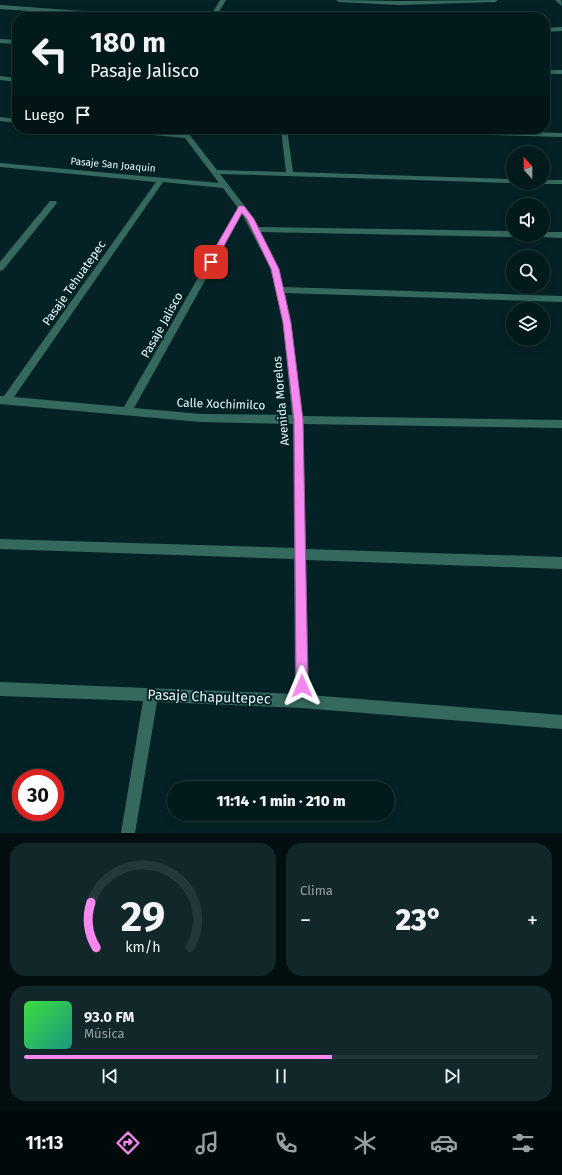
<!DOCTYPE html>
<html lang="es">
<meta charset="utf-8">
<style>
:root{--surface:#031a1c;--page:#112729;--text:#f1f3f6;--muted:#97a1a3;--line:#24383b;--accent:#f589ef}
body{margin:0;font-family:"Fira Sans",sans-serif;background:var(--page);color:var(--text);height:100vh;display:flex;flex-direction:column;font-size:15px;white-space:nowrap}
*{box-sizing:border-box;margin:0}
p{font-size:13px;color:var(--muted)}
.icon{flex:none;width:22px;height:22px;fill:none;stroke:currentColor;stroke-width:2;stroke-linecap:round;stroke-linejoin:round}
.map{position:relative;height:833px;overflow:hidden}
.details{display:flex;flex-direction:column;gap:10px;padding:10px;background:#020e0f;flex:1}
.details>*{flex:none}
.hud{position:absolute;left:12px;top:12px;width:538px;height:122px;border-radius:16px;box-shadow:0 2px 10px #0003,0 0 0 1px var(--line);background:#031a1c;color:var(--text);overflow:hidden}
.needle{width:26px;rotate:339deg}
.controls{position:absolute;left:506px;top:146px;display:grid;gap:8px}
.controls a{display:grid;place-items:center;width:44px;height:44px;border-radius:50%;background:var(--surface);box-shadow:0 2px 10px #0003,0 0 0 1px var(--line);font-size:20px}
.speed{position:absolute;left:12px;top:769px;display:flex;gap:8px;font-size:20px;font-weight:700;text-align:center}
.speed>*{display:grid;place-content:center;width:52px;height:52px;border-radius:50%;background:var(--surface);box-shadow:0 2px 10px #0003,0 0 0 1px var(--line);line-height:1}
.speed .limit{border:6px solid #d22;background:#fff;color:#111}
.pin{position:absolute;display:grid;place-items:center;width:34px;height:34px;color:#fff;margin:-17px;border-radius:8px;box-shadow:0 2px 6px #0006}
.me{position:absolute;width:44px;margin:-22px;rotate:359deg;stroke-linejoin:round;filter:drop-shadow(0 0 3px #0008)}
.turn{display:flex;align-items:center;gap:14px;height:84px;padding:0 12px;font-size:18px}
.turn .icon{width:52px;height:52px;stroke-width:2.5}
.turn b{display:block;font-size:28px;line-height:34px}
.then{display:flex;align-items:center;height:38px;padding:0 12px;background:#0003;gap:8px;font-size:15px}
.big{font-size:30px;font-weight:800;line-height:1.1}
.details .tile{flex:1;display:flex;flex-direction:column;justify-content:center;gap:6px;min-width:0;padding:0 14px;border-radius:16px;background:var(--page)}
.details .dial{align-items:center;gap:0}
.dial svg{height:104px;overflow:visible;fill:none;stroke:var(--line);stroke-width:7;stroke-linecap:round;text-anchor:middle}
.dial text{fill:var(--text);stroke:none}
.song{display:flex;align-items:center;gap:12px}
.cover{width:48px;height:48px;border-radius:6px;background:linear-gradient(135deg,hsl(120 70% 55%),hsl(170 70% 35%))}
.played{height:4px;border-radius:2px;background:linear-gradient(90deg,var(--accent) 60%,var(--line) 60%)}
.keys{display:flex;justify-content:space-around;direction:ltr}
.heat{display:flex;justify-content:space-between;align-items:center;font-size:22px;direction:ltr}
.details .tiles{flex:1;display:grid;gap:10px;grid-template-columns:1fr 1fr}
.tile:last-child{grid-column:span 2}
.trip{position:absolute;left:167px;top:781px;width:228px;height:40px;border-radius:20px;background:var(--surface);box-shadow:0 2px 10px #0003,0 0 0 1px var(--line);font-weight:800;line-height:40px;text-align:center}
.menu{display:flex;height:64px;justify-content:space-around;align-items:center;background:#010a0b;color:var(--muted)}
.menu .icon{width:28px;height:28px}
.menu .current{color:var(--accent)}
.menu b{font-size:18px;color:var(--text)}
.map>svg:first-child{display:block}
.lines{fill:none;stroke-linecap:round;stroke-linejoin:round}
.minor{fill:#35695e;fill-rule:evenodd}
.route{fill:#f589ef;stroke:#9f599b}
.labels{text-anchor:middle;dominant-baseline:central;stroke-width:4;stroke-linejoin:round;paint-order:stroke}
.far-street-label{font-size:10px;fill:#e7f7f9;stroke:#042225}
.street-label{font-size:12px;fill:#e7f7f9;stroke:#042225}
.near-street-label{font-size:14px;fill:#e7f7f9;stroke:#042225}
</style>
<div class="map">
<svg width="562" height="833" viewBox="0 0 562 833">
<rect width="100%" height="100%" fill="#042225"/>
<g class="lines">
<!-- minor -->
<path class="minor" d="M220,0H226L216,17H210Z
M336,0L399,1L498,0L495,2L399,5L339,2Z
M555,0H561L562,6Z
M0,5L138,15L141,17H116L0,9Z
M562,27V31L545,32V28Z
M0,39L17,40V44L0,43Z
M545,70H562V74H545Z
M0,76L17,78V82L0,80Z
M0,117L17,119V123L0,121Z
M106,129H131L182,134L179,129H185L217,170L286,172L281,129H287L293,172L513,179V183L220,174L253,217L258,227L513,231V235H516L513,237L260,232L279,269L283,287L562,296V302L285,293L291,323L302,416L562,420V428L303,424L306,549L562,557V569L306,560L309,695L562,715V729L302,708L157,702L135,833H121L143,701L0,696V682L295,694L294,559L0,549V539L294,548L293,424L201,422L0,404V396H4L156,182L0,167V163L219,183L185,138L109,131ZM163,182L223,188L238,208L124,407L14,397ZM242,214L271,269L283,323L292,415L201,414L134,408Z
M346,129H420L562,133V137L349,131Z
M543,180H562V184H540L543,183Z
M50,201H56L57,203L3,270L0,271V262Z
M543,232H562V238L540,237L539,235H543Z"/>
</g>
<!-- route -->
<path class="route" d="M239,206H244L254,219L279,269L291,323L303,420L308,686L306,691L302,692L298,691L296,686L294,420L283,323L271,269L247,219L242,213L214,264H209L207,262Z"/>
<g class="labels">
<!-- far-street labels -->
<g class="far-street-label">
<text transform="translate(113 165) rotate(5)">Pasaje San Joaquin</text>
</g>
<!-- street labels -->
<g class="street-label">
<text transform="translate(74 283) rotate(-55)">Pasaje Tehuatepec</text>
<text transform="translate(162 325) rotate(-61)">Pasaje Jalisco</text>
<text transform="translate(281 401) rotate(-95)">Avenida Morelos</text>
<text transform="translate(221 404) rotate(2)">Calle Xochimilco</text>
</g>
<!-- near-street labels -->
<g class="near-street-label">
<text transform="translate(209 697) rotate(2)">Pasaje Chapultepec</text>
</g>
</g>
</svg>
<div class="controls">
<a><svg class="needle" viewBox="-14 -14 28 28"><path d="M0-13l5 13h-10z" fill="#e53935"/><path d="M0 13l5-13h-10z" fill="#97a1a3"/></svg></a>
<a><svg class="icon" aria-label="sound" viewBox="0 0 24 24"><path d="M4 9h4l5-4v14l-5-4H4zM17 9q2 3 0 6"/></svg></a>
<a><svg class="icon" aria-label="search" viewBox="0 0 24 24"><circle cx="10" cy="10" r="6"/><path d="M15 15l6 6"/></svg></a>
<a><svg class="icon" aria-label="layers" viewBox="0 0 24 24"><path d="M12 4l9 5-9 5-9-5zM3 14l9 5 9-5"/></svg></a>
</div>
<div class="speed"><div class="limit">30</div></div>
<div class="pin" style="left:211px;top:262px;background:#d93025"><svg class="icon" aria-label="arrive" viewBox="0 0 24 24"><path d="M6 21V4h12l-3 4 3 4H6"/></svg></div>
<svg class="me" style="left:302px;top:686px" viewBox="-20 -20 40 40"><path d="M0-17L14 15 0 8-14 15z" fill="#f589ef" stroke="#fff" stroke-width="4"/></svg>
<div class="trip">11:14 · 1 min · 210 m</div>
<div class="hud">
<div class="turn"><svg class="icon" aria-label="left" viewBox="0 0 24 24"><path d="M17 20v-9H6M10 6l-5 5 5 5"/></svg><div><b>180 m</b>Pasaje Jalisco</div></div>
<div class="then">Luego<svg class="icon" aria-label="arrive" viewBox="0 0 24 24"><path d="M6 21V4h12l-3 4 3 4H6"/></svg></div>
</div>
</div>
<section class="details">
<div class="tiles">
<div class="tile dial"><svg viewBox="0 0 100 80">
<path d="M14 69A42 42 0 1 1 86 69"/>
<path d="M14 69A42 42 0 0 1 10 34" stroke="#f589ef"/>
<text x="50" y="56" font-size="32" font-weight="700">29</text>
<text x="50" y="72" font-size="11">km/h</text>
</svg></div>
<div class="tile"><p>Clima</p>
<div class="heat"><a>−</a><b class="big">23°</b><a>+</a></div>
</div>
<div class="tile">
<div class="song"><i class="cover"></i><div><b>93.0 FM</b><p>Música</p></div></div>
<div class="played"></div>
<div class="keys"><svg class="icon" aria-label="previous" viewBox="0 0 24 24"><path d="M18 5L8 12l10 7zM5 5v14"/></svg><svg class="icon" aria-label="pause" viewBox="0 0 24 24"><path d="M8 5v14M16 5v14"/></svg><svg class="icon" aria-label="next" viewBox="0 0 24 24"><path d="M6 5l10 7-10 7zM19 5v14"/></svg></div>
</div>
</div>
</section>
<nav class="menu">
<b>11:13</b>
<svg class="icon current" aria-label="directions" viewBox="0 0 24 24"><path d="M12 3l9 9-9 9-9-9zM9 14v-3h6M13 9l2 2-2 2"/></svg>
<svg class="icon" aria-label="music" viewBox="0 0 24 24"><path d="M9 18V5l10-2v13"/><circle cx="6" cy="18" r="3"/><circle cx="16" cy="16" r="3"/></svg>
<svg class="icon" aria-label="phone" viewBox="0 0 24 24"><path d="M5 4h4l2 5-3 2q2 4 5 5l2-3 5 2v4C11 20 4 13 5 4z"/></svg>
<svg class="icon" aria-label="climate" viewBox="0 0 24 24"><path d="M12 3v18M4 7l16 10M4 17L20 7"/></svg>
<svg class="icon" aria-label="car" viewBox="0 0 24 24"><path d="M5 17H2v-5l4-1 3-4h7l3 4 3 1v5h-3M9 17h6M6 11h13"/><circle cx="7" cy="17" r="2"/><circle cx="17" cy="17" r="2"/></svg>
<svg class="icon" aria-label="filters" viewBox="0 0 24 24"><path d="M4 7h16M4 17h16"/><circle cx="9" cy="7" r="2"/><circle cx="15" cy="17" r="2"/></svg>
</nav>
